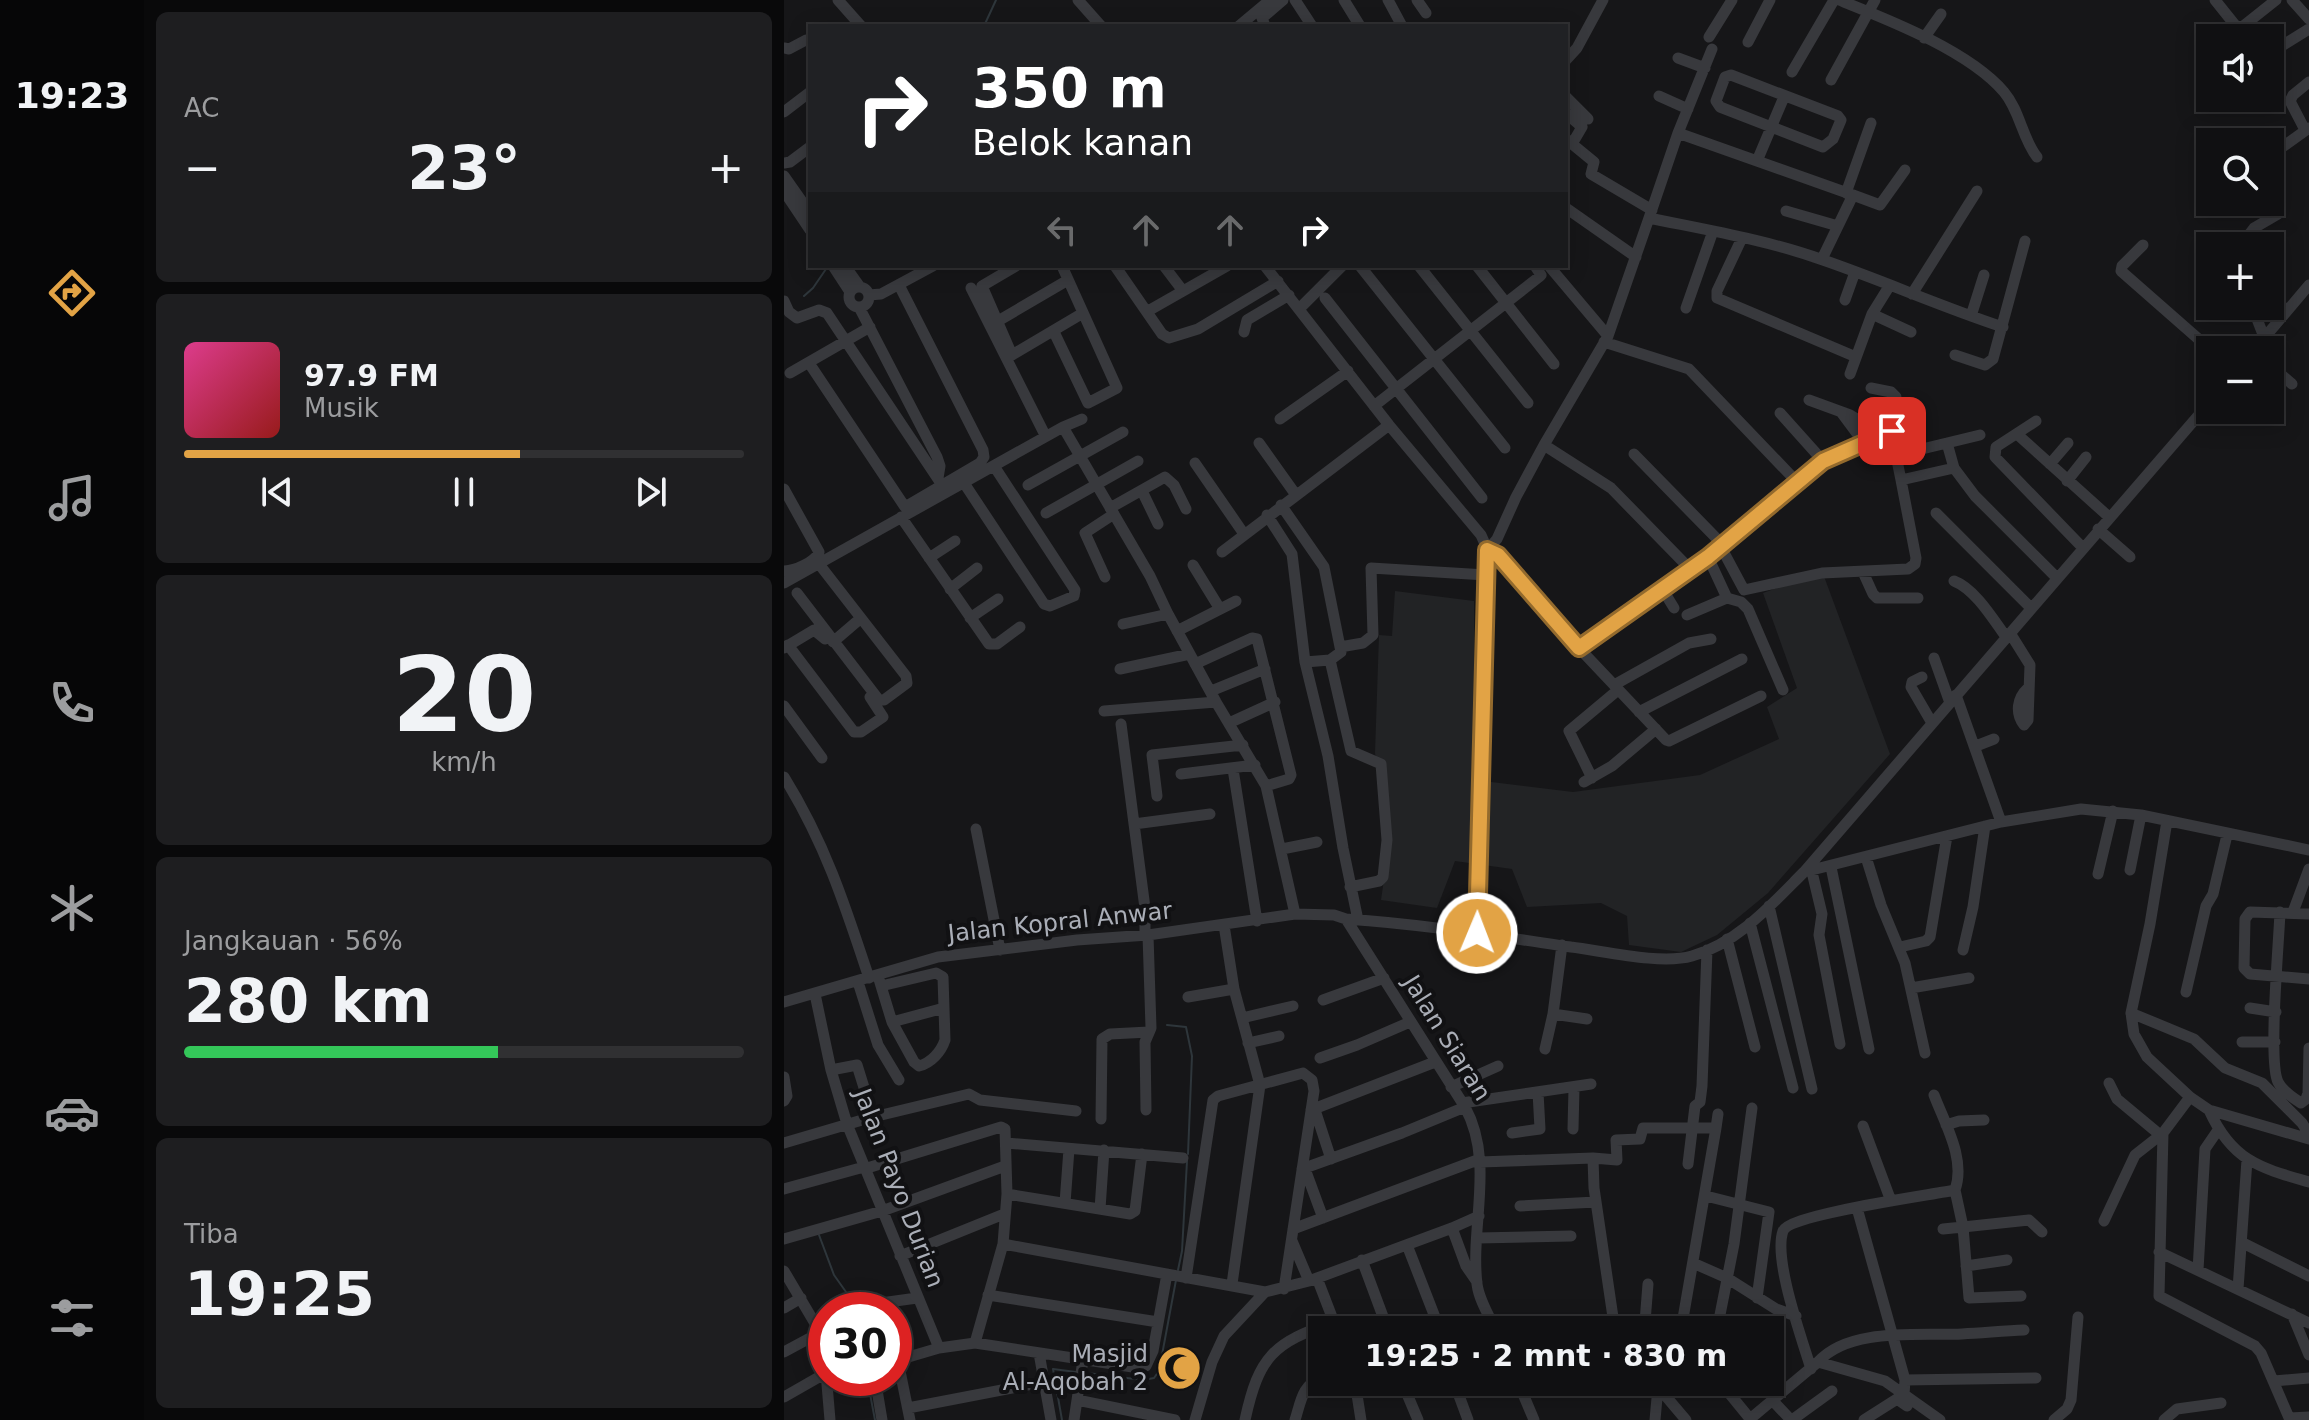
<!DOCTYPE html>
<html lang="id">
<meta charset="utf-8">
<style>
:root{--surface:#101012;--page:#1e1e20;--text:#f1f3f6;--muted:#9c9d9f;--line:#303032;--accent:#e2a345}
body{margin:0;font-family:"DejaVu Sans",sans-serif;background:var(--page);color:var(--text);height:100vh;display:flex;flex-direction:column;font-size:30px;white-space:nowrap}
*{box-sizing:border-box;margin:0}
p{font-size:26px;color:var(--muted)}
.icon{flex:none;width:44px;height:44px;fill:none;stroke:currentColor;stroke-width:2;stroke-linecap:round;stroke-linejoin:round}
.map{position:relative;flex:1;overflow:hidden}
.drawer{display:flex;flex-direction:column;gap:12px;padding:12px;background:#09090a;width:640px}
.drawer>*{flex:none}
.banner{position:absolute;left:24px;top:24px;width:760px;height:244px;border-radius:0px;box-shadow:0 4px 20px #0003,0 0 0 2px var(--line);background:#202124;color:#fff;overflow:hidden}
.fabs{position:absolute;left:1412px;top:24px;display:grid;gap:16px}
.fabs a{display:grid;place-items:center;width:88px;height:88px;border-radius:0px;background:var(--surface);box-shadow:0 4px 20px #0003,0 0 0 2px var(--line);font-size:40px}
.speed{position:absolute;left:24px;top:1292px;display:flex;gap:16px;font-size:40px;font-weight:700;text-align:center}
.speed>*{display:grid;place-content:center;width:104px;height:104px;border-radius:50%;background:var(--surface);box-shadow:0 4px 20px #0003,0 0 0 2px var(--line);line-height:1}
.speed .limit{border:12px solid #d22;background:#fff;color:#111}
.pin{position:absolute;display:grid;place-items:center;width:68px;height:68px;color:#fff;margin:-34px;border-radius:16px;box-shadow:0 4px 12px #0006}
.me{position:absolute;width:88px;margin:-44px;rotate:1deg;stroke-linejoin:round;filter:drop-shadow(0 0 6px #0008)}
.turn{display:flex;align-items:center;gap:28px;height:168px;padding:0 32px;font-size:36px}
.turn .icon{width:104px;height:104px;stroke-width:2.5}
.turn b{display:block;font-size:56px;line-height:68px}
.lanes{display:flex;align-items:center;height:76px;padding:0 32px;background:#0003;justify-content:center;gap:40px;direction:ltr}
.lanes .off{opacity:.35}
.big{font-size:60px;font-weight:800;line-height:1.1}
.drawer .widget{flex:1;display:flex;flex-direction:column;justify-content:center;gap:12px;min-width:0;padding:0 28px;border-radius:12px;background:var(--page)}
.drawer .dial{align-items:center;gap:0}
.dial b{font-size:104px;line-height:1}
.song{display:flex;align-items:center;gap:24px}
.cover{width:96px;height:96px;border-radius:12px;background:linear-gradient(135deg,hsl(330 70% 55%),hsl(0 70% 35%))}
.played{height:8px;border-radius:4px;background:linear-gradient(90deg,var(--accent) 60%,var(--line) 60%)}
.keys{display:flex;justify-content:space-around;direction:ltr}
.heat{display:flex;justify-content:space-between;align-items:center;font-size:44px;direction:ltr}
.charge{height:12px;border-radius:6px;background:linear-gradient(90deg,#34c759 56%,var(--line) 0)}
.trip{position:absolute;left:524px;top:1316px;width:476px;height:80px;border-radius:0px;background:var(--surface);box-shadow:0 4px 20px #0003,0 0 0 2px var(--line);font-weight:800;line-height:80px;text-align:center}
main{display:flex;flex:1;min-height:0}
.menu{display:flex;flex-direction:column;width:144px;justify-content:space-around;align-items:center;background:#060607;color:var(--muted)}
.menu .icon{width:56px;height:56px}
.menu .current{color:var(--accent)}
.menu b{font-size:36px;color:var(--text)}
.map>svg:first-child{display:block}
.built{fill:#222325}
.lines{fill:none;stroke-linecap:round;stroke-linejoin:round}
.stream{stroke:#2e363b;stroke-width:2}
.minor{stroke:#38393d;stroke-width:11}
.route-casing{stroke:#936a2d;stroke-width:20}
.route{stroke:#e2a345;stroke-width:14}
.labels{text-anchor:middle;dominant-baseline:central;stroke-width:8;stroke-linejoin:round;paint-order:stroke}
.street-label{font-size:24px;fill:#aaaeb7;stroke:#111113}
.poi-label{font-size:24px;fill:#aaaeb7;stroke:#111113;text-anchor:end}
</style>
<main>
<nav class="menu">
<b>19:23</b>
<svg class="icon current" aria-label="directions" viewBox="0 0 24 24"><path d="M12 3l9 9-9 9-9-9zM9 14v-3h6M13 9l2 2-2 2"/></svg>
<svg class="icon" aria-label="music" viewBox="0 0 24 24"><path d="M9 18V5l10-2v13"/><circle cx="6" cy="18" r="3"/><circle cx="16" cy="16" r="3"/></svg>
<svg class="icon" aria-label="phone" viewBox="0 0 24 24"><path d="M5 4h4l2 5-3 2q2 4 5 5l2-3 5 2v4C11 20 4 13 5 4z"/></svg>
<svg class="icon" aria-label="climate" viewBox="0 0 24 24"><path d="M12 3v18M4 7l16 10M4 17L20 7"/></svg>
<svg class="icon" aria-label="car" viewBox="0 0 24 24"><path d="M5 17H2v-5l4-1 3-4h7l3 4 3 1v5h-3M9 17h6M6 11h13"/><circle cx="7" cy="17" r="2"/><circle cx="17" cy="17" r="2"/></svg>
<svg class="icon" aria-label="filters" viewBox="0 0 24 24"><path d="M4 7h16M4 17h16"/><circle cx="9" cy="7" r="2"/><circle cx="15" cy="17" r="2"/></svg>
</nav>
<section class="drawer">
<div class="widget"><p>AC</p>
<div class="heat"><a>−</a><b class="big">23°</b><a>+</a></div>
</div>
<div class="widget">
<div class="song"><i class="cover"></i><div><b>97.9 FM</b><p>Musik</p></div></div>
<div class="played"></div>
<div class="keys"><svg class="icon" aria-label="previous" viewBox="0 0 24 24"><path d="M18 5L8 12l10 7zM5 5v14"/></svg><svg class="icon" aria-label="pause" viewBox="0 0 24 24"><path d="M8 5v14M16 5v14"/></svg><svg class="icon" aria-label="next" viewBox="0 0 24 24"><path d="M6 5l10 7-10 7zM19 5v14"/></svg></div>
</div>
<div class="widget dial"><b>20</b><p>km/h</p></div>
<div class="widget"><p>Jangkauan · 56%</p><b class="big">280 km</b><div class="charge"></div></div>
<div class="widget"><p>Tiba</p><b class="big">19:25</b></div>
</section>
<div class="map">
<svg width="1525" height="1420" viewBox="0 0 1525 1420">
<rect width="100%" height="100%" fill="#161618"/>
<!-- built -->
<path class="built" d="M1038,571L1106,754L984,893L933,935L897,952L845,945L843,916L817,903L743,907L728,869L671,861L653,908L597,900L606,838L591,753L595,635L608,636L611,591L690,601L691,780L789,792L916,775L995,739L983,707L1013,688L979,593Z"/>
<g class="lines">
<!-- stream -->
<path class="stream" d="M200,26L212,0
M20,296L29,288L42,269
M383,1025L402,1027L408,1056L404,1154
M35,1235L50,1275L67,1299L71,1310
M394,1270L398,1251L403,1161
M303,1373L359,1380L370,1378L375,1371L392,1280
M83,1378L91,1420
M278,1420L269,1369L292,1372"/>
<!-- minor -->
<path class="minor" d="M54,0L77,26
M294,0L317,26
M511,0L528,26
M560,0L576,26
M604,0L618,26
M633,0L642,13
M1055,0C1105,20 1185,51 1220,92C1236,111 1238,138 1253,157
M1431,0L1451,25L1458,27L1492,0
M1508,0L1525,19
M455,26L486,0
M481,26L478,18L499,0
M925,37L948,0
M1140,38L1157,14
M964,42L986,0
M1496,47L1525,29
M0,48L5,49L22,40
M894,58L921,68
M782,60L793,48L819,0
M1008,72L1050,0
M947,75L1054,116L1057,120L1049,139L1039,147L936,107L932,101L941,77Z
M1047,80L1091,0
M875,96L904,109
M782,97L804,119
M0,112L26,92
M782,113L798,127L788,144
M1521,130L1506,101L1509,95L1525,82
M894,133L928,49
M782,139L810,162L807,174L868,210
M1430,141V142
M1486,156L1525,128
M973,161L1000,97
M0,163L6,162L26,147
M0,176L26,213
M0,191L26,230
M1062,193L1087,123
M1069,195L1096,205L1121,170
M782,208L852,257
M1002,211L1054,226
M865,218L894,133L1069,195L1038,259
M958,238L933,291V298L1072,357
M1359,245L1338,266L1337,271L1427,350
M1435,246H1436
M1463,246L1460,241L1470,228L1494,214L1486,176
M49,266L66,292
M61,266L76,287
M232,266L198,286L228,355L299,313
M331,266L378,334L385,338L414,329L494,281
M380,266L399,291
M481,266L605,425L697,535L701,544L693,933
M576,266L721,448
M635,266L744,403
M693,266L770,364
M765,266L824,336
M65 297a10 10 0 1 1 20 0a10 10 0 1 1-20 0Z
M187,288L261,435
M1486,289L1502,312
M1128,294L1193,191
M85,295L97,294L149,266
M541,298L698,498
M1061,300L1071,272
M0,301L5,312L13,318L35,310L43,313L158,485
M1446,306L1448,310L1459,306
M1468,306L1480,337
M75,307L153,457L156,466L154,478
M516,308L558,266
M902,308L929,231
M364,311L443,266
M1088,314L1127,332
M1187,316L1200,275
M214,321L284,280
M270,332L304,403L333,388L278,266
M460,332L463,320L505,295
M820,342L905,369L1014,483
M1470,350L1525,285
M1171,355L1201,365L1209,359L1241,241
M25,363L121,507L196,463L200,457L199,450L115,285
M1486,365L1508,384
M6,373L86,327
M1066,374L1088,314L1106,285
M1025,400L1066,415L1101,436
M590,406L755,277L757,275L751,266
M1057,412L1080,443
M996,413L1039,461
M496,419L564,371
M1252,421L1212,447L1211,457L1299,548
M279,427L298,419
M1234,435L1325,517
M1108,436L1117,480
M475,443L512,495
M1163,443L1196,435
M760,445L827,488L907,570
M1138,449L1163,443L1170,468
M850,454L939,545
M411,463L460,534
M1266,464L1284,443
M1283,481L1302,457
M180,483L260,604L266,606L290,596L291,590L210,466
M244,485L339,432
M0,489L35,552C31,562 11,571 0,571
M358,491L374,524
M497,505L540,567L557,652L546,660L521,662
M326,508L381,477L390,485L402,509
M262,513L354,461
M1152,513L1247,608
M483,515L508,554L521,662L544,756L559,848L574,920
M117,517L205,644H213L236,627
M1314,529L1346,557
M702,547L707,546L713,539L732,497L760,445L824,336L865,218C923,230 983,240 1039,260C1100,281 1158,307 1219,327
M937,547L960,590L1038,573L1124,569L1131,564L1132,558L1117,480L1170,468L1191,496L1273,578
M703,550L714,555L795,648L882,740L885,741L977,696
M438,552L605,425
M145,558L171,541
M409,565L436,609
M1079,572L1089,594L1093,598H1134
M321,577L301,533L330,514
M1170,581C1191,589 1209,619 1222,637
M0,583L279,427L366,576L384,614L432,702L482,786L511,914
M166,589L193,568
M879,590L890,608
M13,593L95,700H100L123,683L122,676L35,564
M943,598L957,602L964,609L999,690
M903,615L943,598L924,557
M186,618L214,599
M339,624L384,614
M393,631L452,601
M1226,633L1246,665L1244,720L1240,725C1231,713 1233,698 1244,688
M49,642L77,618
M4,645L70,732H77L99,717L86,697
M556,647L579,643L589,635L587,568L702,575
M0,648L30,630L41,639
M795,648L924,557L1039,461L1080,443L1108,436L1112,397L1107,392L1087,388
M1150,658L1166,703
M546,660L567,751L597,764L603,840L599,877L595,881L566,887
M411,664L468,638L473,639L507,775L505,779L482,786
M336,669L406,654
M1138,677L1128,682L1127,687L1148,723
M830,685L905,643L927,639
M427,691L481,669
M1172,695L1217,822
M0,706L38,758
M320,711L432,702
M855,712L958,659
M445,723L491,702
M337,724L361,908V935
M1192,746L1210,739
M449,769L473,921
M397,774L471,765
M0,777C41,843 61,905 85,978
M808,778L785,731L834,690
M800,782L828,766L872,729
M373,796L368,755L459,745
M1383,821L1366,924L1347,1013L1410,1039L1441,1068L1478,1083L1518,1123L1525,1134
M350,824L426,814
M192,829L216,950
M498,849L533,842
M1082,857L1097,905L1121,963L1141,1053
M1047,867L1085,1049
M1346,870L1357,815
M1020,872L1217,822L1297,809L1357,815L1525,850
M1028,872L1038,914L1035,935L1056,1044
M1314,874L1329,811
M985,906L1028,1089
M1496,912C1495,941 1484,1062 1494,1082C1498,1090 1509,1098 1517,1103L1522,1099L1524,1093L1525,1048
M1509,912L1525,869
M1525,914L1466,912L1461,919L1460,968L1466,974L1525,979
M562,919L681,1107C711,1162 686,1225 693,1284C695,1300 705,1316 712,1330
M966,923L1009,1088
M440,925L450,989L476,1085L448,1284
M943,939L971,1047
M1116,947L1142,941L1146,937L1163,836
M1179,950L1189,907L1201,826
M94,976L108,1022L130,1062L135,1066C147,1063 157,1052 161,1040L159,977L152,973L97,986
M74,982L94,1045L115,1080
M1127,988L1185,978
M1402,992L1422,906L1429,894L1443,835
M31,994L47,1070L63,1124L155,1348
M404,997L450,989
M539,1000L600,978
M0,1002L154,957L293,940L364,935L511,914L550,915L562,919C637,924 712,936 787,947C820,951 877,965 908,956C954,943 988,904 1020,872L1426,402
M1466,1008L1492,1012
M1347,1013L1350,1034L1363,1057L1406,1097L1425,1110L1525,1139
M769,1014L803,1019
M458,1018L509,1006
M108,1022L160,1008
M1458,1042H1491
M464,1043L495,1036
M761,1049L769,1014L778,945
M536,1058L573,1045L626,1022
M47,1070L73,1065L82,1094
M0,1077L3,1096L0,1101
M1325,1083L1333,1099L1375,1134
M667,1087L714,1066
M678,1103L807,1084
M362,1110L361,1042L367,1028L364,935
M527,1110L651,1062
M531,1110L547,1159
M1425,1110C1448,1161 1476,1168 1525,1182
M317,1119L318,1039L326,1034L365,1032
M1162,1125L1175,1121L1200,1120
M1079,1126L1107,1201
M932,1128L934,1114
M789,1129L790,1088
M728,1133L756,1129L754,1092
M1379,1133L1375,1296L1471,1346L1477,1353L1506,1420
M0,1143L85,1118L185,1094L196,1100L292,1111
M222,1143L399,1158
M809,1158L833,1160L832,1140L856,1139L859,1128H932L897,1330
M696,1162L809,1158L810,1188L830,1324
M904,1164L911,1106L916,1102L918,1086L923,950
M80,1169L217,1127L221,1129L223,1194L219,1244L191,1343
M518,1169L618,1133L681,1107
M521,1169L539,1218
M0,1189L80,1167
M1171,1190L1179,1227L1245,1220L1258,1232
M223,1194L346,1214L351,1211L358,1154
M922,1196L985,1212L973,1298
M281,1203L285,1149
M736,1206L812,1202
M1073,1208L1121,1380L1120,1395
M316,1209L320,1150
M1320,1221L1351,1155L1379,1133L1406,1097
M668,1228L682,1266L693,1282
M509,1229L696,1159
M1159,1229L1179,1227L1185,1298L1237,1296
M694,1238L787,1236
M0,1239L98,1211L221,1166
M508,1241L525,1281
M1459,1243L1525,1276
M219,1244L481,1292
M623,1245L656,1330
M1375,1252L1525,1323
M116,1256L220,1214
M578,1260L604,1330
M909,1263L943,1278L992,1309L1012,1316
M1182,1266L1223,1260
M1414,1270L1421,1149L1434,1130
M0,1271L39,1337L46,1420
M402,1278L429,1100L434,1096L519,1073L528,1080L530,1091L500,1289
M533,1278L553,1330
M1454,1289L1463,1160
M204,1295L374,1322
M0,1308L17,1298
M81,1310L97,1303L133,1298
M1508,1314L1525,1355
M861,1322L864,1284
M737,1330L861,1322L889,1330
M933,1330L950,1244L968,1108
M0,1352L37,1332
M255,1353L267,1420
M1034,1362C1065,1327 1135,1336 1178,1334C1198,1333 1219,1331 1240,1330
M1027,1369C1018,1339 989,1259 999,1231C1006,1214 1147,1195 1171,1190C1182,1159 1161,1124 1150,1095
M91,1378L98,1420
M1121,1380L1252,1378
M1490,1381L1525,1378
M571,1382L577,1420
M618,1382L634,1420
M670,1382L684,1420
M734,1382L750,1420
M875,1382L874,1387L902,1420
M936,1382L967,1420
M0,1397L42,1373
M293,1400L391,1420
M989,1401L1007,1420
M124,1408L259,1382
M1506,1418L1525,1417
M966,1419L1034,1362L1101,1381L1156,1420
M126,1420L115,1366L121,1358L155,1348L191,1343L355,1368L362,1366L369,1351L383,1274
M290,1420L299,1360
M411,1420L428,1362L440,1336L481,1292L525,1281L668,1228L695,1216
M461,1420C475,1356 489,1343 550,1322
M511,1420C517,1401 518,1385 538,1377
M871,1420L874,1387
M1008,1420L1048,1391
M1080,1420L1113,1399L1123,1406
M1270,1420L1283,1409L1287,1400L1294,1317
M1380,1420L1393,1409L1437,1403"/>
</g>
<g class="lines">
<!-- route casing -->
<g class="route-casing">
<path id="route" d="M693,933L703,550L714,555L795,648L924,557L1039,461L1080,443L1108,436V431"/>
</g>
<!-- route -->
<use href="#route" class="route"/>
</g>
<!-- icons -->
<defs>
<g id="mosque-disc" transform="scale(2.3)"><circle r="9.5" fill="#e2a345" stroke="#111113"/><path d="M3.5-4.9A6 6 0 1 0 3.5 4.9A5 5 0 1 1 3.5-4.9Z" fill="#111"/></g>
</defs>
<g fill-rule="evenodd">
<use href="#mosque-disc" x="395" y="1368"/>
</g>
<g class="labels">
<!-- street labels -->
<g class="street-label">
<text transform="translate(276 922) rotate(-6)">Jalan Kopral Anwar</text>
<text transform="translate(663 1038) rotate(58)">Jalan Siaran</text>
<text transform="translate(115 1188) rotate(69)">Jalan Payo Durian</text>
</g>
<!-- poi labels -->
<g class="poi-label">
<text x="364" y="1354">Masjid<tspan x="364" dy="28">Al-Aqobah 2</tspan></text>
</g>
</g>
</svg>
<div class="fabs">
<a><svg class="icon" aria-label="sound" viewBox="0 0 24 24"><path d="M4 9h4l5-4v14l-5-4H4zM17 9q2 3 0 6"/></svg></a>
<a><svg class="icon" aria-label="search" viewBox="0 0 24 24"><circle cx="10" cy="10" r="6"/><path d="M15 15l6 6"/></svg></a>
<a>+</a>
<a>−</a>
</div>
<div class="speed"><div class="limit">30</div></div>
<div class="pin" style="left:1108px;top:431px;background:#d93025"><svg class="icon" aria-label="arrive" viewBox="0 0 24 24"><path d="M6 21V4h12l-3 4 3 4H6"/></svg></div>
<svg class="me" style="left:693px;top:933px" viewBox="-20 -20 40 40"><circle r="17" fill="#e2a345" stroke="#fff" stroke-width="3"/><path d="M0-11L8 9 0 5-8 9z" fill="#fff"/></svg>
<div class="trip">19:25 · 2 mnt · 830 m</div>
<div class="banner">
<div class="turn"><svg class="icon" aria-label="right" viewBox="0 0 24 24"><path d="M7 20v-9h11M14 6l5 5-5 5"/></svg><div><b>350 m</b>Belok kanan</div></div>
<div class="lanes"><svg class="icon off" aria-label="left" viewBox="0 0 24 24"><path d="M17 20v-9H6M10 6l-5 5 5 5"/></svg><svg class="icon off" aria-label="ahead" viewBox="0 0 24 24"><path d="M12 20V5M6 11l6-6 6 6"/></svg><svg class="icon off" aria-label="ahead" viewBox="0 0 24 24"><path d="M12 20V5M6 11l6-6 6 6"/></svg><svg class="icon" aria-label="right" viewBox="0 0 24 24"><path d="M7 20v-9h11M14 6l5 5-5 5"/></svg></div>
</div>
</div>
</main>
